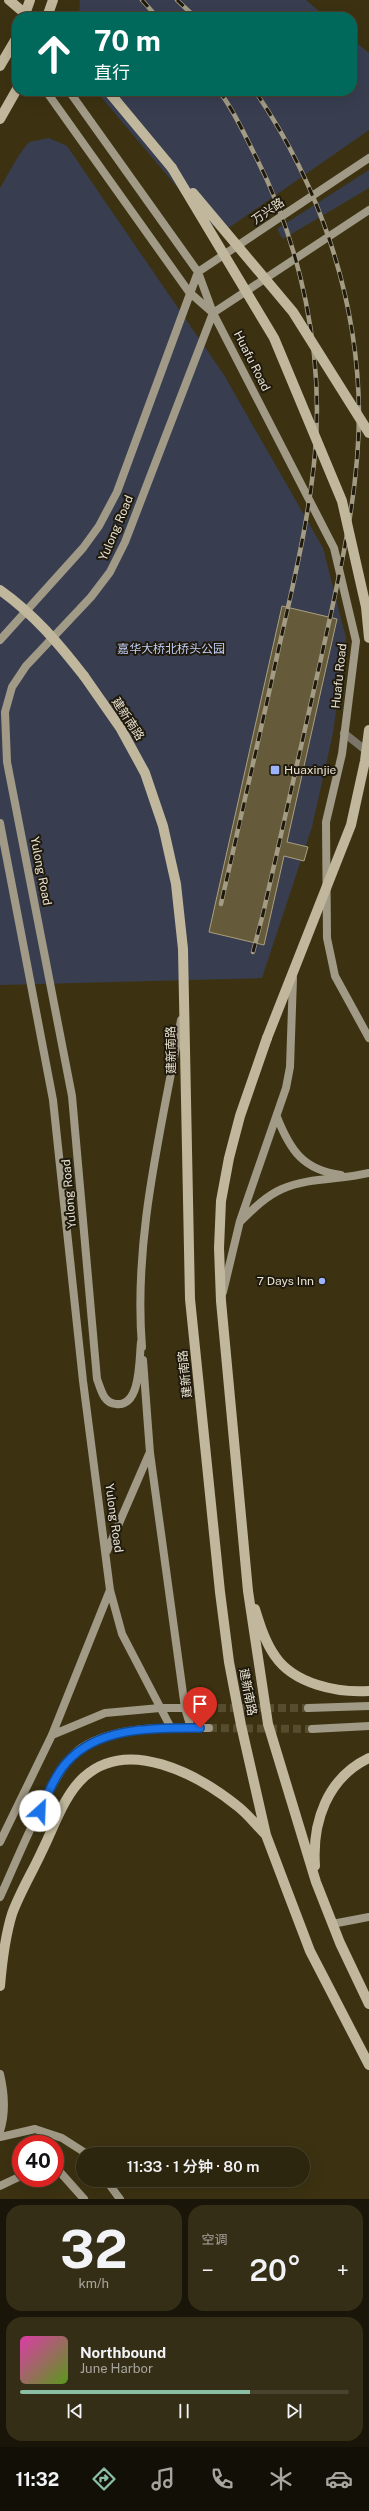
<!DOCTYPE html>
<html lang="zh">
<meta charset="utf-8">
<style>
:root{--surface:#2d260e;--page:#352e17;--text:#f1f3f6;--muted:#a7a59e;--line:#48432e;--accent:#8abfa5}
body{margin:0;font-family:"Public Sans","Noto Sans SC",sans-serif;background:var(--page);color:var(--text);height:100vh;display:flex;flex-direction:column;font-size:15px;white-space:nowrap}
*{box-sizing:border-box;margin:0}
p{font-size:13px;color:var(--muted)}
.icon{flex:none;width:22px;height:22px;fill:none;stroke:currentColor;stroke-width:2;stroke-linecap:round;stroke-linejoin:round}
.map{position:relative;height:2199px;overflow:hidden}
.details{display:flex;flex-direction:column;gap:6px;padding:6px;background:#191508;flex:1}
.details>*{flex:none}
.top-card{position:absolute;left:12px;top:12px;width:345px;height:84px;border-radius:16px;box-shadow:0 4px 16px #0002,0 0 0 1px var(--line);background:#00695c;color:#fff;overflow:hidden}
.speed{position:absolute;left:12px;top:2135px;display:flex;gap:8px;font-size:20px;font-weight:700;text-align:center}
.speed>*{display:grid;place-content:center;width:52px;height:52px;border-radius:50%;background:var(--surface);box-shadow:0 4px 16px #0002,0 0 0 1px var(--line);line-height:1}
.speed .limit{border:6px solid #d22;background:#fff;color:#111}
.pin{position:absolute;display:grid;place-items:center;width:34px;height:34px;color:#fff;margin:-41px -17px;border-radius:50% 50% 50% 0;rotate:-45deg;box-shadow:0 0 4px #0007}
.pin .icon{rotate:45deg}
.me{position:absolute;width:44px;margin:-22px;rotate:25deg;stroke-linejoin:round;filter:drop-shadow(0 0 3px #0008)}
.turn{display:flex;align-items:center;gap:14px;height:84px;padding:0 16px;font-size:18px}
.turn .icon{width:52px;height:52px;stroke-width:2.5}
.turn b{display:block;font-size:28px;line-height:34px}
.big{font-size:30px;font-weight:600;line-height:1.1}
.details .tile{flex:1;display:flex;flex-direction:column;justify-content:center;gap:6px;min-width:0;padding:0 14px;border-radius:16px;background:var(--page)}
.details .dial{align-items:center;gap:0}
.dial b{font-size:52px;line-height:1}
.song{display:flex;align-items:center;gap:12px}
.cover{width:48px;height:48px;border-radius:6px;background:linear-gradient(135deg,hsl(320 70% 55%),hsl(90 70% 35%))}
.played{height:4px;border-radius:2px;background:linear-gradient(90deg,var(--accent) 70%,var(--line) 70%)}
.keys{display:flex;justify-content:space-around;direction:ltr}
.heat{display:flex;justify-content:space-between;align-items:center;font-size:22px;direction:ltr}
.details .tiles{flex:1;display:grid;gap:6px;grid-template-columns:1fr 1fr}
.tile:last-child{grid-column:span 2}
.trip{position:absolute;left:76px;top:2147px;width:234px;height:40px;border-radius:20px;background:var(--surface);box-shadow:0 4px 16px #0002,0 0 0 1px var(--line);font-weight:600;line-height:40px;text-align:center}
.tabs{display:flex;height:64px;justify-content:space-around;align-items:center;background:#120f06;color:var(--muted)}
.tabs .icon{width:28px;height:28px}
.tabs .active{color:var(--accent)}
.tabs b{font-size:18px;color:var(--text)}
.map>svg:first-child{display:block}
.green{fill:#383e50}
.building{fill:#655a3a;stroke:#aba07d}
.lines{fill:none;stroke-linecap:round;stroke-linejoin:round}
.secondary-tunnel{stroke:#564c2e;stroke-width:8;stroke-dasharray:8 4;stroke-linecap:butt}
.street{stroke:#7a7568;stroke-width:8}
.secondary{stroke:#a19a86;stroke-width:8}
.primary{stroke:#c0b79c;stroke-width:10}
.rail-casing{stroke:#a39b84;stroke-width:4.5}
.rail{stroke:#1f1a0d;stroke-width:3;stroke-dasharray:9;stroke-linecap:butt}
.primary-bridge{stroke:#c0b79c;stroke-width:10}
.route-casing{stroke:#114b97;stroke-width:10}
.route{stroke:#1a73e8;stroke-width:7}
.poi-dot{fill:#9db4fd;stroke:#1f1a0d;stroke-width:1.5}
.labels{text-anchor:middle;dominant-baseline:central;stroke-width:4;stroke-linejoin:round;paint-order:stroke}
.street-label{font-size:12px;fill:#e7e1cf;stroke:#1f1a0d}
.park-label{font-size:12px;fill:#c2d0f9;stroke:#1f1a0d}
.poi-label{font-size:12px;fill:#e7e1cf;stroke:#1f1a0d;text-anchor:start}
</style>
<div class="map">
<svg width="369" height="2199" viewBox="0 0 369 2199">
<rect width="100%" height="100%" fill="#3c3212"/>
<!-- green -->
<path class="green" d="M80,0H306L326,17H79Z
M352,39L369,53V130L230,227L210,226L96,91H352Z
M49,138L67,146L224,375L323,548L346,638L333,733L312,827L262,978L0,985V188L19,155L29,142Z
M369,170V188L283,239L277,229Z"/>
<!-- building -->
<path class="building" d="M282,606L337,619L287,842L308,847L304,861L284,856L264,945L209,932Z"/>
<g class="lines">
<!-- secondary-tunnel -->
<path class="secondary-tunnel" d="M206,1708H308
M209,1728L312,1729"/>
<!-- street -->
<path class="street" d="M344,733L369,753"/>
<!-- secondary -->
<path class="secondary" d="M46,91L189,292L213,313
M69,91L198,272L213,313L334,548L356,641L342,754L326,822L327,938L335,976L369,1038
M213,313L369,210
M0,640L83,548L99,526L117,492L198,272L369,158
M0,823L53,1100L83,1381L110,1590L122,1634L171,1728
M277,1117C290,1150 303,1170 341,1175
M241,1221C253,1209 266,1196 282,1189C309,1177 341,1180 369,1173
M223,1292L240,1221L286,1088L290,1067L293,978
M141,1342C139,1360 141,1407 116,1404C103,1403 101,1389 97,1379L72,1096L7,762L5,712L12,687L26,666L91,597L110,572L125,542L213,313
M142,1347C133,1237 162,1128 181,1020
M143,1360L150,1453L185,1708L191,1728
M107,1551L149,1454
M308,1708L369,1706
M312,1729L369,1726
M52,1735L105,1713L160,1708H206
M0,1842L52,1735L110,1590
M0,1897C16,1863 54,1766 81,1748C117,1724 169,1728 209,1728
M332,1924L369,1917
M0,2074C4,2091 6,2113 0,2131
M0,2137L35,2129L62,2138L87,2154
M55,2173L60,2172L84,2199
M106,2180L120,2199
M0,2186L21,2176"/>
<!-- primary -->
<path class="primary" d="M24,17L30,0
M47,17L53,0
M0,66L17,37
M108,91L172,168
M0,119L17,89
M84,676L121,729L145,773L163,826L176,884L183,949L190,1299L220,1592L229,1662L241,1725L266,1835L286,1888L310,1951L369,2065
M267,1038L240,1116L229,1158L221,1201L219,1248L221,1301L248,1591L268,1724L316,1882L340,1943L369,2004
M255,1609C260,1625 265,1642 275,1656C294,1684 337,1693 369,1691
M315,1866C312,1822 327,1778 369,1758
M0,1986C2,1962 5,1937 12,1914C20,1892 33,1871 42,1851C54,1827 64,1795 84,1777C128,1737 197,1774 236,1805C247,1813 256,1825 266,1835"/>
<!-- rail casing -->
<g class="rail-casing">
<path id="rail" d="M142,0L157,17
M177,0L195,17
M219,91C234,110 245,136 256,157C301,246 324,354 315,453C309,521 292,589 277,656C259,739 240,822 221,904
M253,952L263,914C282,831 301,747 320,663C338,581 359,497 359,413C358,298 320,186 255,91"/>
</g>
<!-- rail -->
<use href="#rail" class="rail"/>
<!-- primary-bridge -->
<path class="primary-bridge" d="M9,0L29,17
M172,168L274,338L342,501L366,607L369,638
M193,193L293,312L369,433
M0,590C34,614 59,644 84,676
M267,1038L351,825L365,761L369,730"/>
</g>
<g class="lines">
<!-- route casing -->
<g class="route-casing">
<path id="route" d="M40,1811C48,1794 55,1775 67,1762C99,1726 156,1728 200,1728"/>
</g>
<!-- route -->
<use href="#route" class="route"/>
</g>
<!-- markers -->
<g class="poi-dot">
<rect x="270" y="765" width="10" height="10" rx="2"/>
<circle cx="322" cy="1281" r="4"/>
</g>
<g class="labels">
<!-- street labels -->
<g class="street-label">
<text transform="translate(268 211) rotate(-34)">万兴路</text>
<text transform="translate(252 361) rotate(63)">Huafu Road</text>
<text transform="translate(116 528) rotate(-67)">Yulong Road</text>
<text transform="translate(339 676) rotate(-84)">Huafu Road</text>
<text transform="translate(128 719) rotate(57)">建新南路</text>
<text transform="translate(41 871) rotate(79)">Yulong Road</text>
<text transform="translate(171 1050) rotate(-91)">建新南路</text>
<text transform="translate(69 1194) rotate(-95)">Yulong Road</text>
<text transform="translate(185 1374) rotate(-96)">建新南路</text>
<text transform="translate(114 1518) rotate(82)">Yulong Road</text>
<text transform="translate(248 1692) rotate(79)">建新南路</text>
</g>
<!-- park labels -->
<g class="park-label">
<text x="171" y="649">嘉华大桥北桥头公园</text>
</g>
<!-- poi labels -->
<g class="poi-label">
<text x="284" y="770">Huaxinjie</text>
<text x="314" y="1281" text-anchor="end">7 Days Inn</text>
</g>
</g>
</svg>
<div class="speed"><div class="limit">40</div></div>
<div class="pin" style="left:200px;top:1728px;background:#d93025"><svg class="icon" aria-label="arrive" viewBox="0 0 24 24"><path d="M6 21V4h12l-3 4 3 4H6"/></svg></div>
<svg class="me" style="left:40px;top:1811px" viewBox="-20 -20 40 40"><circle r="19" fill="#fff"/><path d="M0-13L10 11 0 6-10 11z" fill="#1a73e8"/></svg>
<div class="trip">11:33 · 1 分钟 · 80 m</div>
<div class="top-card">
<div class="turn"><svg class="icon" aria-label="ahead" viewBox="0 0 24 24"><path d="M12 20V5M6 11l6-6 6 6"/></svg><div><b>70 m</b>直行</div></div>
</div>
</div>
<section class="details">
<div class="tiles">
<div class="tile dial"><b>32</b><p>km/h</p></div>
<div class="tile"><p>空调</p>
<div class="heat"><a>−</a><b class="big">20°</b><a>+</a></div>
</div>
<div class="tile">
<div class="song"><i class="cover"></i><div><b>Northbound</b><p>June Harbor</p></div></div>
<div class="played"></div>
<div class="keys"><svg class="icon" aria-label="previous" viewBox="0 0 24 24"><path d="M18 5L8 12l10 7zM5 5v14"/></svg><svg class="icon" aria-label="pause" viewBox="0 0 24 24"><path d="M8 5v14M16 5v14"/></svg><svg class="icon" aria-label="next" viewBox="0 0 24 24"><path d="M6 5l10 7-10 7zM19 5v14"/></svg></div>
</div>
</div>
</section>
<nav class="tabs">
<b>11:32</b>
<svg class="icon active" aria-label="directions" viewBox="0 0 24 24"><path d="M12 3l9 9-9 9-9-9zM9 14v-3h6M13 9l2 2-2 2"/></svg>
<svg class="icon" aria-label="music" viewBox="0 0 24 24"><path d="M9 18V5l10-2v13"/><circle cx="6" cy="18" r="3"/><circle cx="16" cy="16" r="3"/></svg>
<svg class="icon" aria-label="phone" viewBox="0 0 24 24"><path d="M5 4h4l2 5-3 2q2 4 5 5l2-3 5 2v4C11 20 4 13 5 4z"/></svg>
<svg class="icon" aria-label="climate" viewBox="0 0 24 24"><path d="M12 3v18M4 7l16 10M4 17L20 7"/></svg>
<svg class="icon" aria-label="car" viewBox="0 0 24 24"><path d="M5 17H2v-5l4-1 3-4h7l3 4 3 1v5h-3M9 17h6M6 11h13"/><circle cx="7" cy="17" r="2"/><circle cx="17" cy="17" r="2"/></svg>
</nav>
